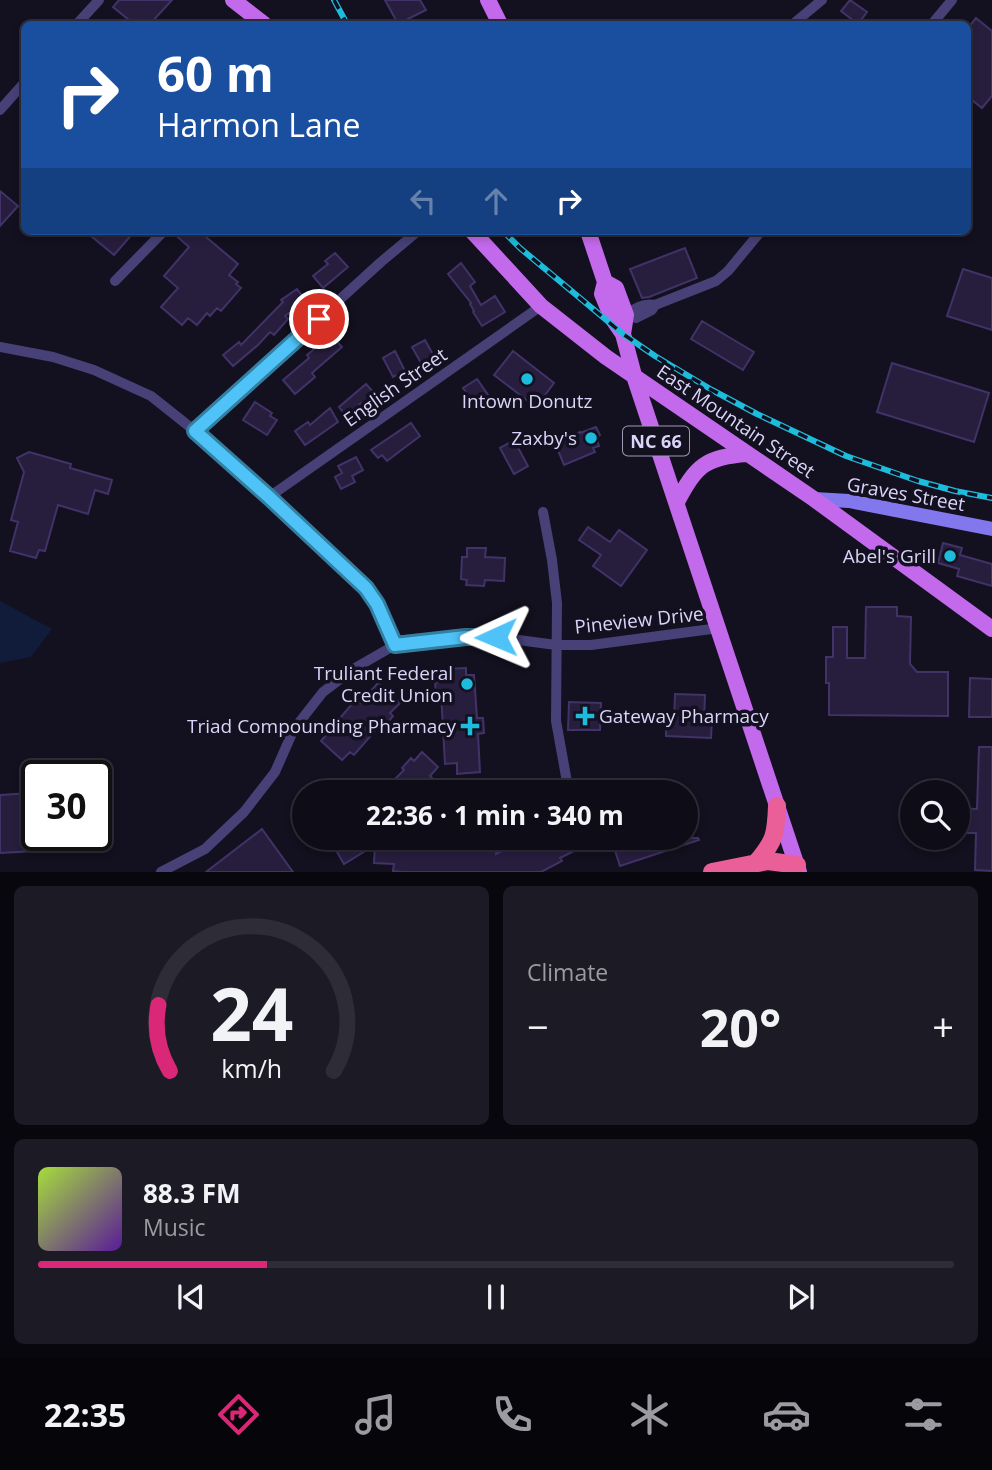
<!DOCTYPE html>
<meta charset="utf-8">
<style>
:root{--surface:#0e0c17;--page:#1c1a24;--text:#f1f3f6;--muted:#9b9ba1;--line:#2e2c36;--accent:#db2777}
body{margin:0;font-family:"Open Sans",sans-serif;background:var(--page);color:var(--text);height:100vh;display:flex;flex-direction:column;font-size:26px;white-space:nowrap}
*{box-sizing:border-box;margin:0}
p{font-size:23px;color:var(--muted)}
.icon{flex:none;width:38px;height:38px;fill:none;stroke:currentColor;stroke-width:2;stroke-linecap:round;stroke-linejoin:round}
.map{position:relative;height:872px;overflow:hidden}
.drawer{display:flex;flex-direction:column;gap:14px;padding:14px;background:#08070d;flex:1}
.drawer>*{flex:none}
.banner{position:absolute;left:21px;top:21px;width:950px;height:214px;border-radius:10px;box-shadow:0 4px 10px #0003,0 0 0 2px var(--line);background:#1a4fa0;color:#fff;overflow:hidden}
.buttons{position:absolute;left:900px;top:780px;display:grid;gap:14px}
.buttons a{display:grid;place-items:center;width:70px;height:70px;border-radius:50%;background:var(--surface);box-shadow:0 4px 10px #0003,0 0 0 2px var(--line);font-size:35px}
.speed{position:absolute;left:21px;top:760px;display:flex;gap:14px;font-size:35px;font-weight:700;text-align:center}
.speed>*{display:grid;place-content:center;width:91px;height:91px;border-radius:50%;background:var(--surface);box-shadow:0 4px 10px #0003,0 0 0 2px var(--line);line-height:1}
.speed .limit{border:4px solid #111;border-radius:10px;background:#fff;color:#111}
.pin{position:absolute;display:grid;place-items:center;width:60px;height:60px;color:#fff;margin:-30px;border:4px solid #fff;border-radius:50%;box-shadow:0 2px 7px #0007}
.me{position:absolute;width:77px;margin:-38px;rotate:269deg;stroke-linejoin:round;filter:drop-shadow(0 0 5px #0008)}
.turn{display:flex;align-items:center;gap:24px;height:147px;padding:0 21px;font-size:32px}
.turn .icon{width:91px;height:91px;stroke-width:2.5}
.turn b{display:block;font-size:49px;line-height:60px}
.lanes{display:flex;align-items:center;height:66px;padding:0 21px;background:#0003;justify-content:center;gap:35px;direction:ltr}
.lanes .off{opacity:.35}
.big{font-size:52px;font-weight:700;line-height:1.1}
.drawer .widget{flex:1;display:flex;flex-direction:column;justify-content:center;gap:10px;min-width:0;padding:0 24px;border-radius:10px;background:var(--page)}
.drawer .dial{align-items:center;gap:0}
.dial svg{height:182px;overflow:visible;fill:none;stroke:var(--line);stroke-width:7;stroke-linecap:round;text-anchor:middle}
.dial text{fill:var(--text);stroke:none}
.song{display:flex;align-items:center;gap:21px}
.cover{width:84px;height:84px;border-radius:10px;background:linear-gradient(135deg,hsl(80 70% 55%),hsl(270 70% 35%))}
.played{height:7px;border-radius:4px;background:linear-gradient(90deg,var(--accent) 25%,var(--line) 25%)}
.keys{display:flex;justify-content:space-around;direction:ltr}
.heat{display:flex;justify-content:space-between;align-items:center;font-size:38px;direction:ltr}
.drawer .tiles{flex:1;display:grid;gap:14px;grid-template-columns:1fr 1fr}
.widget:last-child{grid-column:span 2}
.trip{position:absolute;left:292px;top:780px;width:406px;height:70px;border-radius:35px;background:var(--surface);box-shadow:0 4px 10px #0003,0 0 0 2px var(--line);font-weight:700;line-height:70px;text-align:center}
.menu{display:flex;height:112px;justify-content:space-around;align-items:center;background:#060509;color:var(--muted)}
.menu .icon{width:49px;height:49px}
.menu .selected{color:var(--accent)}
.menu b{font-size:32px;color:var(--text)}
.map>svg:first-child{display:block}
.water{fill:#101c39}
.building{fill:#271e3e;stroke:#413367;stroke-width:2}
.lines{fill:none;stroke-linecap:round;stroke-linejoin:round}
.street{stroke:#474178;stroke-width:10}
.secondary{stroke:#8277ed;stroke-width:14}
.primary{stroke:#c369eb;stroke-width:16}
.highway{stroke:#ea5f98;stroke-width:18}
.rail-casing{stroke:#1dbcdc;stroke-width:6}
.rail{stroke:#13101f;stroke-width:3.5;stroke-dasharray:10;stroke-linecap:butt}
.route-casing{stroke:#337fa1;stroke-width:18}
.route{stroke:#4fc3f7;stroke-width:12}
.poi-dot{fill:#1dbcdc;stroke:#13101f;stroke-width:2.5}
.labels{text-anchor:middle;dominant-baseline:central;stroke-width:7;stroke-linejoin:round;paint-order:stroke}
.shield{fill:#13101f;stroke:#9f99b8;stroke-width:2}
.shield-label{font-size:18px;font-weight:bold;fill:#dbd4f9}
.street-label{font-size:19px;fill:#dbd4f9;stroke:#13101f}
.poi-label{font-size:19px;fill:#dbd4f9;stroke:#13101f;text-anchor:end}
</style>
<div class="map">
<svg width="992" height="872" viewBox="0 0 992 872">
<rect width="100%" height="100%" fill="#13101f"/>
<!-- water -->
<path class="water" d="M0,601L52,629L31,657L0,663Z"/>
<!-- building -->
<path class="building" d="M119,0H172L150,24H134L113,7Z
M385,0H420L426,10L398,24Z
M850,0L867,12L858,24L841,11Z
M976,18L992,31V96L982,108L968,97V28Z
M0,191L18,206L0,226Z
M85,231H135L114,255Z
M171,231H199L238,264L229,275L238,282L236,284L241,288L221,311L217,308L210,316L207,313L197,325L188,318L182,325L161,307L178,288L164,276L189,247Z
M685,248L697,278L649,297L642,298L630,269Z
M335,253L348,267L323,288L313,276L328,264L325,261Z
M461,263L475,282L470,286L481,305L495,296L505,312L482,326L473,312L474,311L470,304L471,303L448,274Z
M963,269L992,278V330L947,316Z
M297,289L306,301L285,316L288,319L274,335L270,332L258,345L233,366L223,355L239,342L241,345L283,302L281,300Z
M702,321L754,352L743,370L691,339Z
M331,335L342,347L312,373L315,377L295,394L283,380L309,358L307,355Z
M425,340L435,358L422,365L412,347Z
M395,351L405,371L393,377L383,358Z
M513,351L554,383L536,407L494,375Z
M892,363L989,393L974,442L877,412Z
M477,379L491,399L478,408L463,388Z
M366,384L376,395L363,406L361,403L346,416L339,407Z
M255,402L272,413L270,416L277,420L267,435L243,420Z
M330,408L338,422L305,445L295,431L308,422L310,425Z
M411,423L420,436L387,461L382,455L378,458L371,450Z
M596,427L600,435L596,437L599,446L593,448L595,452L564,465L555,443L580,432V433Z
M514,440L528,466L514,474L500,448Z
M29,452L71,464L70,468L112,480L108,494L95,490L88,514L58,505L45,551L39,550L36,558L10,551L18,522L11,520L24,472L17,458Z
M356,457L363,470L352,476L355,482L341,489L335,477L342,473L338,466Z
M588,527L610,542L619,530L647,550L621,586L593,566L601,555L579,540Z
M943,543L962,548L960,555L992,564V586L957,576L959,569L938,563Z
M467,548H486L485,557L505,558L504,581L485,580L484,586L466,585L467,580L461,579L462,557H467Z
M866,607H897V616L911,617L910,664L917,672H948V716L829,715V683H826V657H833V627H847V658H865Z
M466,668V675H474L477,718H483L484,733L478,734L480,772L457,774V763L445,764L441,693H436L435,683L440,682L439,677L444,676V669Z
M970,678L992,679V717H969Z
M378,683L400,703L390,713L393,716L384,727L381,724L354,755L350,752L342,760L321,741L356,699L360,703Z
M675,694L705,695L704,719H712L711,738L666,736V727H669V720L674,721Z
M569,702L601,703L600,730H568Z
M979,747H992V871L975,870L976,833H957V808L977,809Z
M422,752L438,767L430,776L435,781L425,792L419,786L410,793L395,779L404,770L402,768L411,758L414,761Z
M31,793L35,851L0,853V795Z
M262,829L293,872H206Z
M329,838H415L423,839V840L464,841V844L496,846V854L521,841L522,844L533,838H580L584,846L560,858L562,861L541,872H403L393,871L394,864L374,863L375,845L344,864Z
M611,838H698L699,840L620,866Z"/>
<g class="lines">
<!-- street -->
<path class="street" d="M77,24L99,0
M793,24L822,0
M932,24L952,0
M0,110L24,83
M115,281L164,231
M626,315C634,308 644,303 655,305L716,281L728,271L761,231
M626,315L636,318L652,310L655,305
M0,347L53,357L94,370L151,396L195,431L269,497L366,588L377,604L395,645
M195,431L381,262L418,231
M269,497L541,306
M543,512L552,560L557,603L556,721L569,793
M161,872L205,849L244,812L275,772L294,729L323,692L355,668L395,645L466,637H496L556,645H591L719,628"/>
<!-- secondary -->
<path class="secondary" d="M814,499L849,501L992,529"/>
<!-- primary -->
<path class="primary" d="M233,0L264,24
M488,0L500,24
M472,231L541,306L606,357L814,499L992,629
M588,231L605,282L602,294L612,318L623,334L635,379L799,872
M605,282L616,288L626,315L623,334
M677,502C696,466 705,457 747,454"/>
<!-- highway -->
<path class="highway" d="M756,863C775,841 776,834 777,806
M712,872L768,861L797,865"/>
<!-- rail casing -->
<g class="rail-casing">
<path id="rail" d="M334,0L347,24
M503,231L520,248L623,334L655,356L712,390L757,414L846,456L918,481L955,491L992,498"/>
</g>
<!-- rail -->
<use href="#rail" class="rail"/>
</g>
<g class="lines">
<!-- route casing -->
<g class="route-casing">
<path id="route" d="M319,319L195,431L269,497L366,588L377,604L395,645L466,637H496"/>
</g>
<!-- route -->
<use href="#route" class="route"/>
</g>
<!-- markers -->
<g class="poi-dot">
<circle cx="527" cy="379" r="7"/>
<circle cx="591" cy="438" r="7"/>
<circle cx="950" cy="556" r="7"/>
<circle cx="467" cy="684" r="7"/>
<path d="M581.5 705.5h7v7h7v7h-7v7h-7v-7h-7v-7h7z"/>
<path d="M466.5 715.5h7v7h7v7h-7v7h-7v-7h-7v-7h7z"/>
</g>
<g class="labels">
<!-- shield labels -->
<rect class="shield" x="623" y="426.5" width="66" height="29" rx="5"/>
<g class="shield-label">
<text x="656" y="441">NC 66</text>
</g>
<!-- street labels -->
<g class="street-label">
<text transform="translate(395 387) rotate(-35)">English Street</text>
<text transform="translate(736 421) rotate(34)">East Mountain Street</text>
<text transform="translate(906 494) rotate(10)">Graves Street</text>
<text transform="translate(639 620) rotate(-6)">Pineview Drive</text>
</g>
<!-- poi labels -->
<g class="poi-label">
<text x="527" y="401" text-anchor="middle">Intown Donutz</text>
<text x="577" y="438">Zaxby's</text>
<text x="936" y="556">Abel's Grill</text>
<text x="453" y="673">Truliant Federal<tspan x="453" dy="22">Credit Union</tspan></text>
<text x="599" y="716" text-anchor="start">Gateway Pharmacy</text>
<text x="456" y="726">Triad Compounding Pharmacy</text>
</g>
</g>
</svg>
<div class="buttons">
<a><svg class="icon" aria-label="search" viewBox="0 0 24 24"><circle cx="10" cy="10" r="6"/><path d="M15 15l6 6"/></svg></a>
</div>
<div class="speed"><div class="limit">30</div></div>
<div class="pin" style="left:319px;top:319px;background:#d93025"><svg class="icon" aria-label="arrive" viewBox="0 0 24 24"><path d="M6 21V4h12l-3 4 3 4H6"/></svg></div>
<svg class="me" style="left:496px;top:637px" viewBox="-20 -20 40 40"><path d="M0-17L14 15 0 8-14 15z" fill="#4fc3f7" stroke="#fff" stroke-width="4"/></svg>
<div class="trip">22:36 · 1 min · 340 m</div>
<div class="banner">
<div class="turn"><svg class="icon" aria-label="right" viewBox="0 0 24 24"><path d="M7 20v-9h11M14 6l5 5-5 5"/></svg><div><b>60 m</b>Harmon Lane</div></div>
<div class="lanes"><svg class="icon off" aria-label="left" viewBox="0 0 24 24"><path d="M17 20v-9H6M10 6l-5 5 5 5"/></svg><svg class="icon off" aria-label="ahead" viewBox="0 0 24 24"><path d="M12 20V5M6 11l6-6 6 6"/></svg><svg class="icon" aria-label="right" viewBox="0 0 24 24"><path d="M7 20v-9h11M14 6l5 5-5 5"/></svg></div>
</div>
</div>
<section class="drawer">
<div class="tiles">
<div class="widget dial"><svg viewBox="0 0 100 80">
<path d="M14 69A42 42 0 1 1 86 69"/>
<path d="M14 69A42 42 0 0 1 9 40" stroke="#db2777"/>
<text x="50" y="56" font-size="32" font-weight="700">24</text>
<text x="50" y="72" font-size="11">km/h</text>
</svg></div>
<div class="widget"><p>Climate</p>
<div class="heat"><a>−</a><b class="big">20°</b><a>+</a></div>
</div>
<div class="widget">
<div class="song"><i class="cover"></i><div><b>88.3 FM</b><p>Music</p></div></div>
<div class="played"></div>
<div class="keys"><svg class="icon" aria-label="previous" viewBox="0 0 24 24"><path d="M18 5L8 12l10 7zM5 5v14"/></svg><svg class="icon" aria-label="pause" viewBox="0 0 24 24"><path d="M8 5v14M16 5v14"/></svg><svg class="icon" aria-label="next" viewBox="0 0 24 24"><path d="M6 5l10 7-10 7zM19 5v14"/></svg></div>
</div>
</div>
</section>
<nav class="menu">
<b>22:35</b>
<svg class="icon selected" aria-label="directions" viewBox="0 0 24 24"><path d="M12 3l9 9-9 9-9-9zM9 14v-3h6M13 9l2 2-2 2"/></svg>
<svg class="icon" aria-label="music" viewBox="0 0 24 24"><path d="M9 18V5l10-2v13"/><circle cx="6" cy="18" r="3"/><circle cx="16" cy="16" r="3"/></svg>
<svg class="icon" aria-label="phone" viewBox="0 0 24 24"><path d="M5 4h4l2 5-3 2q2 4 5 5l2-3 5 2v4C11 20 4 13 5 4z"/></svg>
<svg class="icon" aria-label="climate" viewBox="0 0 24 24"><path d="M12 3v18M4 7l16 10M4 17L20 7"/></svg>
<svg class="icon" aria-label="car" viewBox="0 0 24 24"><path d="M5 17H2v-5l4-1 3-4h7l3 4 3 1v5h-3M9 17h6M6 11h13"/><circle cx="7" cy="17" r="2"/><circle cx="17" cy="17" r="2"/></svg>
<svg class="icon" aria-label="filters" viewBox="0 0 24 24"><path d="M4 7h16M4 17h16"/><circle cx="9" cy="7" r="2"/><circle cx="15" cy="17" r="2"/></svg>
</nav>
